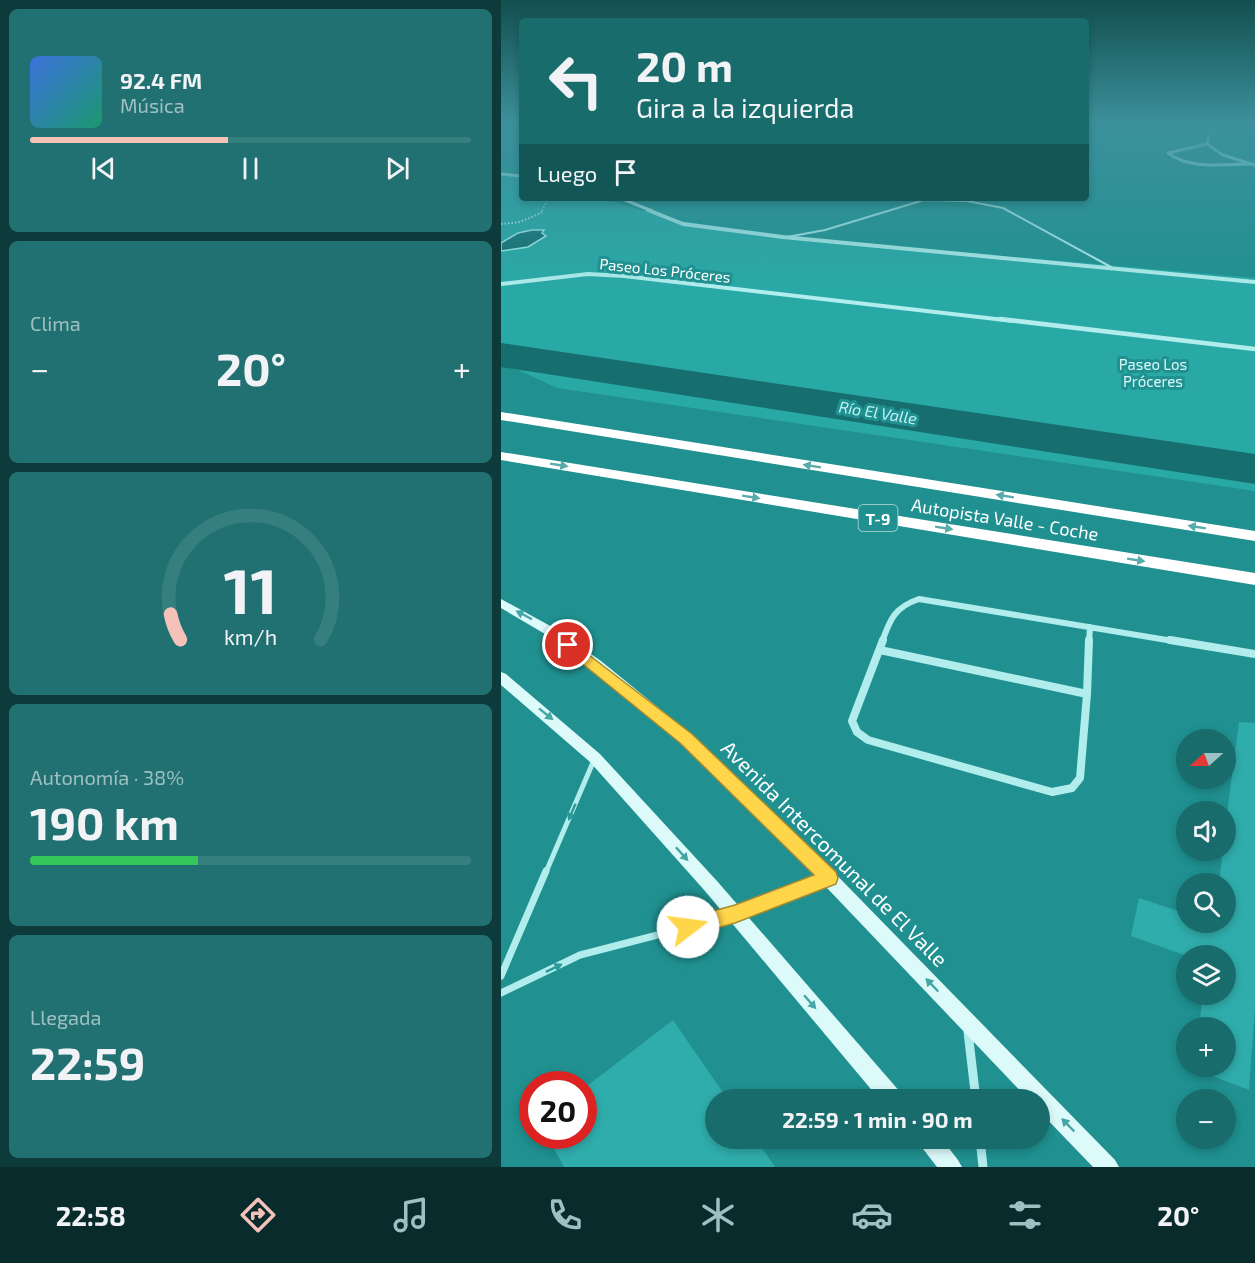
<!DOCTYPE html>
<html lang="es">
<meta charset="utf-8">
<style>
:root{--surface:#186c6c;--page:#217172;--text:#f1f3f6;--muted:#9fc0c2;--line:#367f7f;--accent:#f5c2ba}
body{margin:0;font-family:"Exo 2",sans-serif;background:var(--page);color:var(--text);height:100vh;display:flex;flex-direction:column;font-size:22px;white-space:nowrap}
*{box-sizing:border-box;margin:0}
p{font-size:20px;color:var(--muted)}
.icon{flex:none;width:33px;height:33px;fill:none;stroke:currentColor;stroke-width:2;stroke-linecap:round;stroke-linejoin:round}
.map{position:relative;flex:1;overflow:hidden}
.details{display:flex;flex-direction:column;gap:9px;padding:9px;background:#0d3b3b;width:501px}
.details>*{flex:none}
.guide{position:absolute;left:18px;top:18px;width:570px;height:183px;border-radius:6px;box-shadow:0 3px 9px #0003;background:#186c6c;color:var(--text);overflow:hidden}
.needle{width:39px;rotate:249deg}
.fabs{position:absolute;left:675px;top:729px;display:grid;gap:12px}
.fabs a{display:grid;place-items:center;width:60px;height:60px;border-radius:50%;background:var(--surface);box-shadow:0 3px 9px #0003;font-size:30px}
.speed{position:absolute;left:18px;top:1071px;display:flex;gap:12px;font-size:30px;font-weight:700;text-align:center}
.speed>*{display:grid;place-content:center;width:78px;height:78px;border-radius:50%;background:var(--surface);box-shadow:0 3px 9px #0003;line-height:1}
.speed .limit{border:9px solid #d22;background:#fff;color:#111}
.pin{position:absolute;display:grid;place-items:center;width:51px;height:51px;color:#fff;margin:-26px;border:3px solid #fff;border-radius:50%;box-shadow:0 2px 6px #0007}
.me{position:absolute;width:66px;margin:-33px;rotate:75deg;stroke-linejoin:round;filter:drop-shadow(0 0 4px #0008)}
.turn{display:flex;align-items:center;gap:21px;height:126px;padding:0 18px;font-size:27px}
.turn .icon{width:78px;height:78px;stroke-width:2.5}
.turn b{display:block;font-size:42px;line-height:51px}
.then{display:flex;align-items:center;height:57px;padding:0 18px;background:#0003;gap:12px;font-size:22px}
.big{font-size:45px;font-weight:700;line-height:1.1}
.details .tile{flex:1;display:flex;flex-direction:column;justify-content:center;gap:9px;min-width:0;padding:0 21px;border-radius:9px;background:var(--page)}
.details .dial{align-items:center;gap:0}
.dial svg{height:156px;overflow:visible;fill:none;stroke:var(--line);stroke-width:7;stroke-linecap:round;text-anchor:middle}
.dial text{fill:var(--text);stroke:none}
.song{display:flex;align-items:center;gap:18px}
.cover{width:72px;height:72px;border-radius:9px;background:linear-gradient(135deg,hsl(220 70% 55%),hsl(160 70% 35%))}
.played{height:6px;border-radius:3px;background:linear-gradient(90deg,var(--accent) 45%,var(--line) 45%)}
.keys{display:flex;justify-content:space-around;direction:ltr}
.heat{display:flex;justify-content:space-between;align-items:center;font-size:33px;direction:ltr}
.charge{height:9px;border-radius:4px;background:linear-gradient(90deg,#34c759 38%,var(--line) 0)}
.trip{position:absolute;left:204px;top:1089px;width:345px;height:60px;border-radius:30px;background:var(--surface);box-shadow:0 3px 9px #0003;font-weight:700;line-height:60px;text-align:center}
.dock{display:flex;height:96px;justify-content:space-around;align-items:center;background:#0a2b2b;color:var(--muted)}
.dock .icon{width:42px;height:42px}
.dock .active{color:var(--accent)}
.dock b{font-size:27px;color:var(--text)}
main{display:flex;flex:1;min-height:0}
.map>svg:first-child{display:block}
.green{fill:#29a9a6}
.water{fill:#166e6f;stroke:#a4eeec;stroke-width:1.5}
.lines{fill:none;stroke-linecap:round;stroke-linejoin:round}
.river{fill:#166e6f;fill-rule:evenodd}
.building{fill:#2fadac}
.path-far1{stroke:#b0edec;stroke-width:1.5;stroke-dasharray:1.5 2;stroke-linecap:butt}
.path{stroke:#b0edec;stroke-width:2;stroke-dasharray:1.5 2;stroke-linecap:butt}
.lane-far2{stroke:#b0edec;stroke-width:2}
.lane-far1{stroke:#b0edec;stroke-width:5}
.lane{stroke:#b0edec;stroke-width:7}
.street-far5{stroke:#b0edec;stroke-width:3}
.street-far4{stroke:#b0edec;stroke-width:4}
.street-far3{stroke:#b0edec;stroke-width:4.5}
.street-far2{stroke:#b0edec;stroke-width:6}
.street-far1{stroke:#b0edec;stroke-width:8}
.street{stroke:#b0edec;stroke-width:9}
.secondary{fill:#dcfafa;fill-rule:evenodd}
.highway{fill:#fff;fill-rule:evenodd}
.oneway{fill:#58acac}
.oneway2{fill:#46a5a5}
.oneway3{fill:#2e9999}
.route{fill:#ffd54a;stroke:#a68a30;stroke-width:1.5}
.labels{text-anchor:middle;dominant-baseline:central;stroke-width:6;stroke-linejoin:round;paint-order:stroke}
.far-street-label{font-size:15px;fill:#fff;stroke:#209090}
.far-park-label{font-size:15px;fill:#d6f9f9;stroke:#209090}
.far-water-label{font-size:16px;font-style:italic;fill:#bcf4f3;stroke:#209090}
.shield{fill:#209090;stroke:#bcdede;stroke-width:1.5}
.shield-label{font-size:16px;font-weight:bold;fill:#fff}
.street-label{font-size:18px;fill:#fff;stroke:#209090}
.near-street-label{font-size:21px;fill:#fff;stroke:#209090}
</style>
<main>
<section class="details">
<div class="tile">
<div class="song"><i class="cover"></i><div><b>92.4 FM</b><p>Música</p></div></div>
<div class="played"></div>
<div class="keys"><svg class="icon" aria-label="previous" viewBox="0 0 24 24"><path d="M18 5L8 12l10 7zM5 5v14"/></svg><svg class="icon" aria-label="pause" viewBox="0 0 24 24"><path d="M8 5v14M16 5v14"/></svg><svg class="icon" aria-label="next" viewBox="0 0 24 24"><path d="M6 5l10 7-10 7zM19 5v14"/></svg></div>
</div>
<div class="tile"><p>Clima</p>
<div class="heat"><a>−</a><b class="big">20°</b><a>+</a></div>
</div>
<div class="tile dial"><svg viewBox="0 0 100 80">
<path d="M14 69A42 42 0 1 1 86 69"/>
<path d="M14 69A42 42 0 0 1 9 56" stroke="#f5c2ba"/>
<text x="50" y="56" font-size="32" font-weight="700">11</text>
<text x="50" y="72" font-size="11">km/h</text>
</svg></div>
<div class="tile"><p>Autonomía · 38%</p><b class="big">190 km</b><div class="charge"></div></div>
<div class="tile"><p>Llegada</p><b class="big">22:59</b></div>
</section>
<div class="map">
<svg width="754" height="1167" viewBox="0 0 754 1167">
<rect width="100%" height="100%" fill="#209090"/>
<!-- green -->
<path class="green" d="M0,174L21,176V198H102L173,220L286,237L754,278V491L56,388L0,362Z"/>
<!-- water -->
<path class="water" d="M31,230H43L41,233L45,236L27,247L0,251V243L17,233Z"/>
<g class="lines">
<!-- river -->
<path class="river" d="M0,343L754,454V484L0,367Z"/>
</g>
<!-- building -->
<path class="building" d="M738,722L754,723V1007L748,1090L693,1069V1066H724V1028H698L702,994H724V956H686L630,936L638,898L686,914V922H724V884H718L722,850H724V829Z
M172,1020L227,1100H214V1138H254L274,1167H63L46,1136H82V1089Z"/>
<g class="lines">
<!-- path-far1 -->
<path class="path-far1" d="M41,211L47,198"/>
<!-- path -->
<path class="path" d="M0,224L19,222L40,213L42,210"/>
<!-- lane-far2 -->
<path class="lane-far2" d="M286,237L324,230L423,200L466,201L502,208L610,267"/>
<!-- lane-far1 -->
<path class="lane-far1" d="M45,872L93,760"/>
<!-- lane -->
<path class="lane" d="M238,913L325,879
M0,976L45,871
M0,993L79,955L230,916"/>
<!-- street-far5 -->
<path class="street-far5" d="M708,136L706,144L722,155L754,165
M706,144L667,153C689,170 723,164 749,164
M0,174L21,176
M119,198L151,211"/>
<!-- street-far4 -->
<path class="street-far4" d="M147,210L182,224L282,237L754,282
M0,284L87,274L123,276L512,321"/>
<!-- street-far3 -->
<path class="street-far3" d="M499,319L754,349"/>
<!-- street-far2 -->
<path class="street-far2" d="M381,642C389,619 394,607 418,599L678,642
M588,642L589,627"/>
<!-- street-far1 -->
<path class="street-far1" d="M669,640L754,654
M379,650L586,694L579,778L571,788L551,792L367,740L356,732L351,721L382,640
M586,694L588,640"/>
<!-- street -->
<path class="street" d="M467,1032L475,1100
M479,1138L482,1167"/>
<!-- secondary -->
<path class="secondary" d="M0,599L53,628L100,661L191,735L318,857L614,1160L618,1167H592L538,1111V1100H528L266,825L181,743L91,667L44,634L0,608Z
M0,672L5,674L99,754L216,881L400,1093L403,1100H379L204,891L89,762L0,685Z
M416,1138H440L457,1160L461,1167H436L419,1145Z"/>
<!-- highway -->
<path class="highway" d="M0,412L754,531V541L0,420Z
M0,452L754,573V585L0,460Z"/>
</g>
<!-- one-way arrows -->
<defs><path id="oneway-solid" d="M-6-.8H1V-3.2L6.5 0L1 3.2V.8H-6Z" transform="scale(1.5)"/></defs>
<g class="oneway">
<use href="#oneway-solid" transform="translate(58 465) rotate(9)"/>
<use href="#oneway-solid" transform="translate(311 466) rotate(-171)"/>
<use href="#oneway-solid" transform="translate(504 496) rotate(-171)"/>
<use href="#oneway-solid" transform="translate(250 497) rotate(9)"/>
<use href="#oneway-solid" transform="translate(696 527) rotate(-171)"/>
<use href="#oneway-solid" transform="translate(443 528) rotate(9)"/>
<use href="#oneway-solid" transform="translate(635 560) rotate(9)"/>
</g>
<g class="oneway2">
<use href="#oneway-solid" transform="translate(23 615) rotate(-152)"/>
<use href="#oneway-solid" transform="translate(45 714) rotate(39)"/>
<use href="#oneway-solid" transform="translate(181 854) rotate(48)"/>
<use href="#oneway-solid" transform="translate(431 985) rotate(-134)"/>
<use href="#oneway-solid" transform="translate(309 1002) rotate(49)"/>
<use href="#oneway-solid" transform="translate(567 1125) rotate(-134)"/>
</g>
<g class="oneway3">
<use href="#oneway-solid" transform="translate(71 812) rotate(113)"/>
<use href="#oneway-solid" transform="translate(53 968) rotate(-26)"/>
</g>
<!-- sky -->
<linearGradient id="sky" x2="0" y2="1"><stop stop-color="#124f4f"/><stop offset="0.43" stop-color="#3c919c"/><stop offset="1" stop-color="#3c919c" stop-opacity="0"/></linearGradient>
<rect width="754" height="288" fill="url(#sky)"/>
<!-- route -->
<path class="route" d="M67,639L191,734L335,872L337,878L335,884L234,923L187,936L180,933L177,927L180,920L234,905L313,875L179,743L62,648L60,645Z"/>
<g class="labels">
<!-- far-street labels -->
<g class="far-street-label">
<text transform="translate(164 270) rotate(6)">Paseo Los Próceres</text>
</g>
<!-- far-park labels -->
<g class="far-park-label">
<text x="652" y="364">Paseo Los<tspan x="652" dy="17">Próceres</tspan></text>
</g>
<!-- far-water labels -->
<g class="far-water-label">
<text transform="translate(377 412) rotate(9)">Río El Valle</text>
</g>
<!-- shield labels -->
<rect class="shield" x="357.5" y="505" width="39" height="26" rx="4.5"/>
<g class="shield-label">
<text x="377" y="518">T-9</text>
</g>
<!-- street labels -->
<g class="street-label">
<text transform="translate(504 519) rotate(9)">Autopista Valle - Coche</text>
</g>
<!-- near-street labels -->
<g class="near-street-label">
<text transform="translate(334 853) rotate(45)">Avenida Intercomunal de El Valle</text>
</g>
</g>
</svg>
<div class="fabs">
<a><svg class="needle" viewBox="-14 -14 28 28"><path d="M0-13l5 13h-10z" fill="#e53935"/><path d="M0 13l5-13h-10z" fill="#9fc0c2"/></svg></a>
<a><svg class="icon" aria-label="sound" viewBox="0 0 24 24"><path d="M4 9h4l5-4v14l-5-4H4zM17 9q2 3 0 6"/></svg></a>
<a><svg class="icon" aria-label="search" viewBox="0 0 24 24"><circle cx="10" cy="10" r="6"/><path d="M15 15l6 6"/></svg></a>
<a><svg class="icon" aria-label="layers" viewBox="0 0 24 24"><path d="M12 4l9 5-9 5-9-5zM3 14l9 5 9-5"/></svg></a>
<a>+</a>
<a>−</a>
</div>
<div class="speed"><div class="limit">20</div></div>
<div class="pin" style="left:67px;top:645px;background:#d93025"><svg class="icon" aria-label="arrive" viewBox="0 0 24 24"><path d="M6 21V4h12l-3 4 3 4H6"/></svg></div>
<svg class="me" style="left:187px;top:927px" viewBox="-20 -20 40 40"><circle r="19" fill="#fff"/><path d="M0-13L10 11 0 6-10 11z" fill="#ffd54a"/></svg>
<div class="trip">22:59 · 1 min · 90 m</div>
<div class="guide">
<div class="turn"><svg class="icon" aria-label="left" viewBox="0 0 24 24"><path d="M17 20v-9H6M10 6l-5 5 5 5"/></svg><div><b>20 m</b>Gira a la izquierda</div></div>
<div class="then">Luego<svg class="icon" aria-label="arrive" viewBox="0 0 24 24"><path d="M6 21V4h12l-3 4 3 4H6"/></svg></div>
</div>
</div>
</main>
<nav class="dock">
<b>22:58</b>
<svg class="icon active" aria-label="directions" viewBox="0 0 24 24"><path d="M12 3l9 9-9 9-9-9zM9 14v-3h6M13 9l2 2-2 2"/></svg>
<svg class="icon" aria-label="music" viewBox="0 0 24 24"><path d="M9 18V5l10-2v13"/><circle cx="6" cy="18" r="3"/><circle cx="16" cy="16" r="3"/></svg>
<svg class="icon" aria-label="phone" viewBox="0 0 24 24"><path d="M5 4h4l2 5-3 2q2 4 5 5l2-3 5 2v4C11 20 4 13 5 4z"/></svg>
<svg class="icon" aria-label="climate" viewBox="0 0 24 24"><path d="M12 3v18M4 7l16 10M4 17L20 7"/></svg>
<svg class="icon" aria-label="car" viewBox="0 0 24 24"><path d="M5 17H2v-5l4-1 3-4h7l3 4 3 1v5h-3M9 17h6M6 11h13"/><circle cx="7" cy="17" r="2"/><circle cx="17" cy="17" r="2"/></svg>
<svg class="icon" aria-label="filters" viewBox="0 0 24 24"><path d="M4 7h16M4 17h16"/><circle cx="9" cy="7" r="2"/><circle cx="15" cy="17" r="2"/></svg>
<b>20°</b>
</nav>
